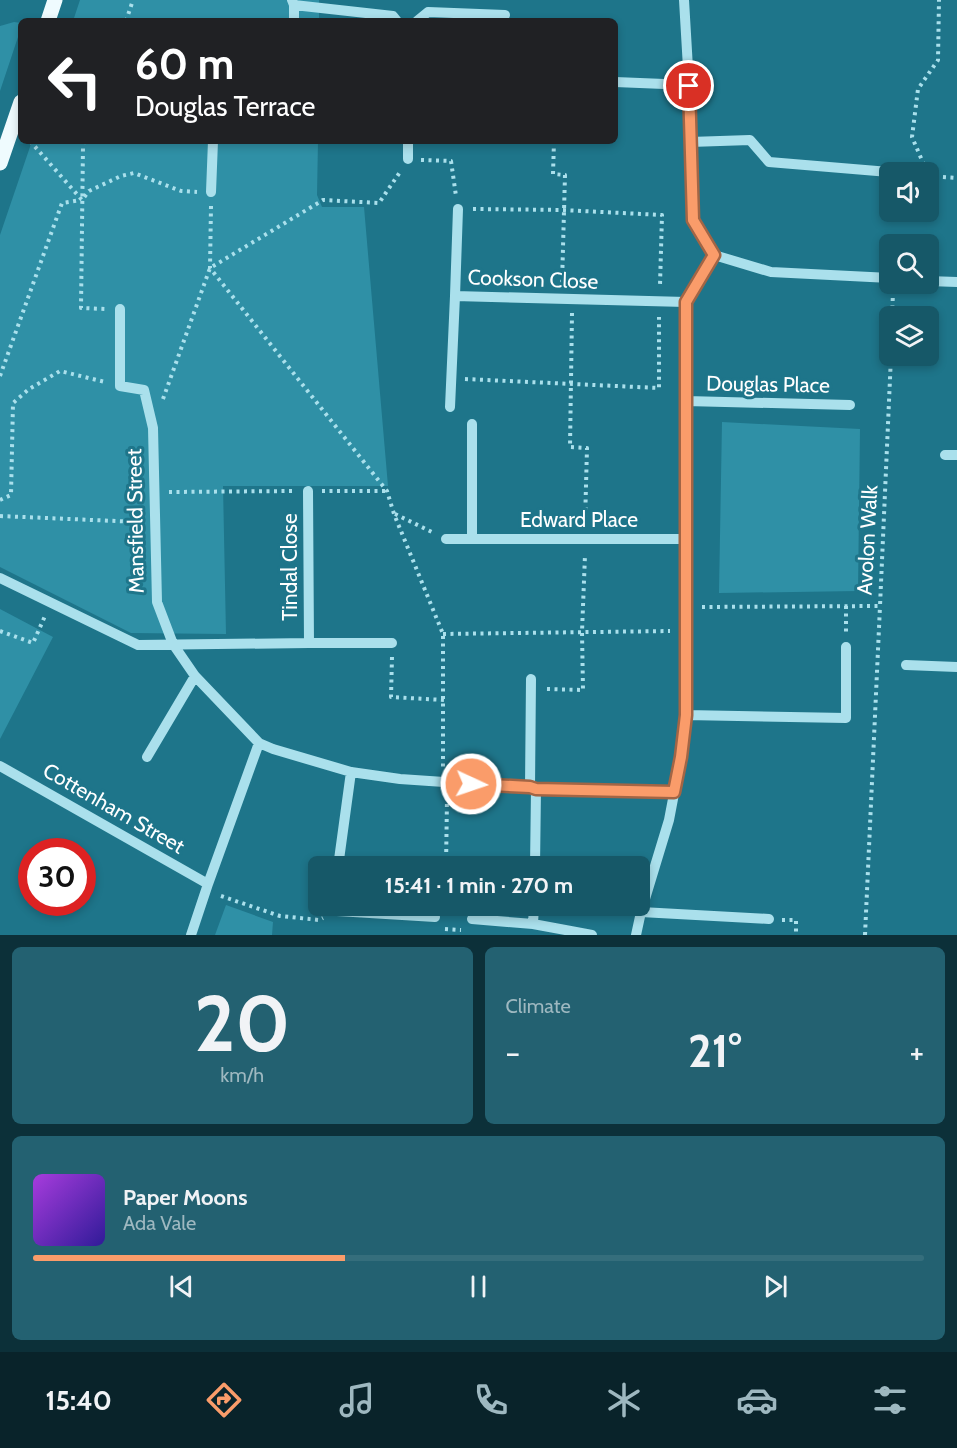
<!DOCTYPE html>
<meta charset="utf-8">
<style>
:root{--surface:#165868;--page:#236171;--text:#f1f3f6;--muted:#9eb8c0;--line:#356e7c;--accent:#fa9c6a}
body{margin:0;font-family:Cabin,sans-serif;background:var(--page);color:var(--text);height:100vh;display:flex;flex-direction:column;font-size:22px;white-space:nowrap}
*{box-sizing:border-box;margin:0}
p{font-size:20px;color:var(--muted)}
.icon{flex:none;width:33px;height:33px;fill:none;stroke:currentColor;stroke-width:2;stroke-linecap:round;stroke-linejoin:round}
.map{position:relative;height:935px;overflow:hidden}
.drawer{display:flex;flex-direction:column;gap:12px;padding:12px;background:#0c3039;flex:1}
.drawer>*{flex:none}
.top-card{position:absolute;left:18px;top:18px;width:600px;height:126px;border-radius:9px;box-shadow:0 3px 9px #0003;background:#202124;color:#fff;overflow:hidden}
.tools{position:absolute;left:879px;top:162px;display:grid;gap:12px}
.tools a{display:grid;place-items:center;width:60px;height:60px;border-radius:9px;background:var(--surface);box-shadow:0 3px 9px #0003;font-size:30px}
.speed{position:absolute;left:18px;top:838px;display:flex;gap:12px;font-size:30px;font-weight:700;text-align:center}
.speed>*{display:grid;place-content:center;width:78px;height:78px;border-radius:50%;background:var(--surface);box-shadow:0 3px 9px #0003;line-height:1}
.speed .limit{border:9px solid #d22;background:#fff;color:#111}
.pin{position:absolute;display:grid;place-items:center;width:51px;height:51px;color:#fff;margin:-26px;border:3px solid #fff;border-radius:50%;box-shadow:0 2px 6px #0007}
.me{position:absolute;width:66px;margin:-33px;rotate:93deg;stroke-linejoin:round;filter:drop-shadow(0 0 4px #0008)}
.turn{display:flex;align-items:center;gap:21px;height:126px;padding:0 18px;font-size:27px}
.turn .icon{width:78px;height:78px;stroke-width:2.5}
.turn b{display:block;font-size:42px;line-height:51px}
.big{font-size:45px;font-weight:800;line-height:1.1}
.drawer .widget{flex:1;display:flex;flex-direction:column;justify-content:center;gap:9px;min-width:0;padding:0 21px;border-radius:9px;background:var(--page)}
.drawer .dial{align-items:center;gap:0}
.dial b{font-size:78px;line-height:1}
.song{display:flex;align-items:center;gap:18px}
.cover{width:72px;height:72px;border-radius:9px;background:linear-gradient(135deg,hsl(280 70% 55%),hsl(250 70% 35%))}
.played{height:6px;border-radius:3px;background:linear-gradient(90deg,var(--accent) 35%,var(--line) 35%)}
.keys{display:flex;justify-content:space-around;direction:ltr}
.heat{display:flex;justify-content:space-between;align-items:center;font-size:33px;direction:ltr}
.drawer .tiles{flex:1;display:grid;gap:12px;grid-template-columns:1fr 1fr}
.widget:last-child{grid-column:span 2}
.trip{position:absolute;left:308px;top:856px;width:342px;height:60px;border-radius:9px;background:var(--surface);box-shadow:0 3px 9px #0003;font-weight:800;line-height:60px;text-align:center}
.dock{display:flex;height:96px;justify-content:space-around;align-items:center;background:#09232a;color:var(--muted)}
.dock .icon{width:42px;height:42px}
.dock .current{color:var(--accent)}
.dock b{font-size:27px;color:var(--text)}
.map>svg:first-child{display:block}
.green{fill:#2f90a6}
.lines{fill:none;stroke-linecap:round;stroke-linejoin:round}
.path{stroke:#aae0ec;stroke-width:4;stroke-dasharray:3 4.5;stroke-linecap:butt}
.minor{stroke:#aae0ec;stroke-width:10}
.major{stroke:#effbfe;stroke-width:15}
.route-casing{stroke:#a26545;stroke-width:15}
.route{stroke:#fa9c6a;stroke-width:10}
.labels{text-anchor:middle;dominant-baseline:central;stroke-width:6;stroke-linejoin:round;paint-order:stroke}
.street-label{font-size:21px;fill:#fff;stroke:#1e758a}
</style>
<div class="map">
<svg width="957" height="935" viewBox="0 0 957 935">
<rect width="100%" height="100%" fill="#1e758a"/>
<!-- green -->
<path class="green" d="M80,0H319V21H73Z
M14,22L21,23V28L0,91V26Z
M32,141H318L317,195L322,207H364L388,486H223L226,634L131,633L0,567V235Z
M722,422L860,429L858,591L719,593Z
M0,609L53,637L0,739Z
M226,905L273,922L272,935H215Z"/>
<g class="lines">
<!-- path -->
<path class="path" d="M126,21L133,0
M30,141L82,200L89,191L106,183L121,176L134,173L181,191L197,192
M84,141L83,146L81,308L105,309
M554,141L553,174L565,175L562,284
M421,160L451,161L456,196
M927,172L912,137L918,89L938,60L939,0
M928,176L957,178
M211,206L210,268L387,491L394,514L443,634V768
M473,209L563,210L662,215L660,285
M572,313L570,447L587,448L585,523
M892,316L893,293
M0,376L62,203L81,200
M465,379L659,388V317
M163,399L210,268L323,200L379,203L400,172
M322,491H386
M169,492L293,491
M0,500L11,495L13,403L29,389L60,371L105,382
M395,514L434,533
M0,516L139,522
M846,606V634
M702,607L880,606L891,356
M0,631L33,643L45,616
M443,634L670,631
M392,657L391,697L444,700
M547,689L583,690L582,632L585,555
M446,867L447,799
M221,896L280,916L319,920L323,918
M782,920H796V935
M445,929L461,930
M865,935L880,606"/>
<!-- minor -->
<path class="minor" d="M292,0L294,5L393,16L397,21
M684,0L689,85L693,220L714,255
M294,5V21
M417,21L428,12L505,15
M615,82L689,85
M690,142L750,140L769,162L889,172
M408,159V141
M211,192L213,141
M714,255L771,272L890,278
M928,281L957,282
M455,296L458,209
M120,309V386L144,390L153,428L157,602L173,644L195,676L259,743L273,749L351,772L400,779L444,782
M686,401L850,405
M450,407L455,296L686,302
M945,455H957
M446,539H686
M472,539V424
M0,578L138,645L309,643L308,491
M309,643H392
M906,665L957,667
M686,715L846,718V647
M147,757L195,676
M0,766L208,884
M451,783L530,787L536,789L674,792
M530,787L531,679
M338,867L351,772
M535,867L536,789
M335,906L337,911L435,917
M641,912L769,919
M472,919L533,924L592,935
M533,924L534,906
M191,935L208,884L259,743
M636,935L641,912L669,820L681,757L686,715V302L714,255"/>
<!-- major -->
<path class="major" d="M48,21L55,0
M0,163L21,102"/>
</g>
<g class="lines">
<!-- route casing -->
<g class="route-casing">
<path id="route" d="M471,784L530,787L536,789L674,792L681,757L686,715V302L714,255L693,220L689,86"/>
</g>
<!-- route -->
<use href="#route" class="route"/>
</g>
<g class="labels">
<!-- street labels -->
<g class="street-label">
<text transform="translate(533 279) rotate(2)">Cookson Close</text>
<text transform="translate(768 384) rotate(1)">Douglas Place</text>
<text x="579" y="519">Edward Place</text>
<text transform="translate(135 521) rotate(-91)">Mansfield Street</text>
<text transform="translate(867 540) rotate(-87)">Avolon Walk</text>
<text transform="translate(289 567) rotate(-90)">Tindal Close</text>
<text transform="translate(114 808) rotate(30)">Cottenham Street</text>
</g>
</g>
</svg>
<div class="tools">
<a><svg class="icon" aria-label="sound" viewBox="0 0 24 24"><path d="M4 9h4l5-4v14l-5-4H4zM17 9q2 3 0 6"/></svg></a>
<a><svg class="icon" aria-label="search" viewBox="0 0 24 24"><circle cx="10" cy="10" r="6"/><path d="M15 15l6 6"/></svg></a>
<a><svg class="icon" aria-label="layers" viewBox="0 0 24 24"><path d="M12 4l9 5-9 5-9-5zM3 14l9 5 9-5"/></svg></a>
</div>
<div class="speed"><div class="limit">30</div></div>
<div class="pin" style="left:689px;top:86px;background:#d93025"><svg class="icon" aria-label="arrive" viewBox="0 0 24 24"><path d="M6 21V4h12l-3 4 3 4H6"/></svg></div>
<svg class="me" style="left:471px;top:784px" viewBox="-20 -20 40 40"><circle r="17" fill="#fa9c6a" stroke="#fff" stroke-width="3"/><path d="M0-11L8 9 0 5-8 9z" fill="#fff"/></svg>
<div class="trip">15:41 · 1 min · 270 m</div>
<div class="top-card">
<div class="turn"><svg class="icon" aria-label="left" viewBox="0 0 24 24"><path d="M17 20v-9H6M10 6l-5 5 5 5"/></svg><div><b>60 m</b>Douglas Terrace</div></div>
</div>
</div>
<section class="drawer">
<div class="tiles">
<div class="widget dial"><b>20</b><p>km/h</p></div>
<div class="widget"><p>Climate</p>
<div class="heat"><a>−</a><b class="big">21°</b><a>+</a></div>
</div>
<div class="widget">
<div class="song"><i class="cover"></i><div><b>Paper Moons</b><p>Ada Vale</p></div></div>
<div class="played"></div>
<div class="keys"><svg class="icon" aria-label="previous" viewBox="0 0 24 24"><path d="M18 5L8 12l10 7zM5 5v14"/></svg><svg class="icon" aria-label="pause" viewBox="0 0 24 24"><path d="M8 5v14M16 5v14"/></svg><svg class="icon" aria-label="next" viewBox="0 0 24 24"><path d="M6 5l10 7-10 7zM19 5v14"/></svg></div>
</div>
</div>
</section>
<nav class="dock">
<b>15:40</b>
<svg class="icon current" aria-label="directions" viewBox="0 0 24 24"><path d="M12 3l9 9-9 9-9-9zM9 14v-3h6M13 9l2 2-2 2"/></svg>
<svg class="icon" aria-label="music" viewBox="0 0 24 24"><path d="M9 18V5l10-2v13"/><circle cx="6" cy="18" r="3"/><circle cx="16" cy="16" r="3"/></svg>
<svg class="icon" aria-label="phone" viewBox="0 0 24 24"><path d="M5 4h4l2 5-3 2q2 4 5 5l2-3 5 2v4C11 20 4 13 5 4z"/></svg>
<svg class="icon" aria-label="climate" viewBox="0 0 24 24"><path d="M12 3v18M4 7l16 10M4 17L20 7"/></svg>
<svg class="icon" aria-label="car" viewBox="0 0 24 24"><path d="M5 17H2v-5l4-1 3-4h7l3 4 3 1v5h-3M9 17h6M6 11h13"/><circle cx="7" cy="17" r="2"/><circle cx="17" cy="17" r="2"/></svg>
<svg class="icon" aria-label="filters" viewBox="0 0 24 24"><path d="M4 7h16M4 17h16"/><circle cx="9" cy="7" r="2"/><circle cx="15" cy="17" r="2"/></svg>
</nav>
